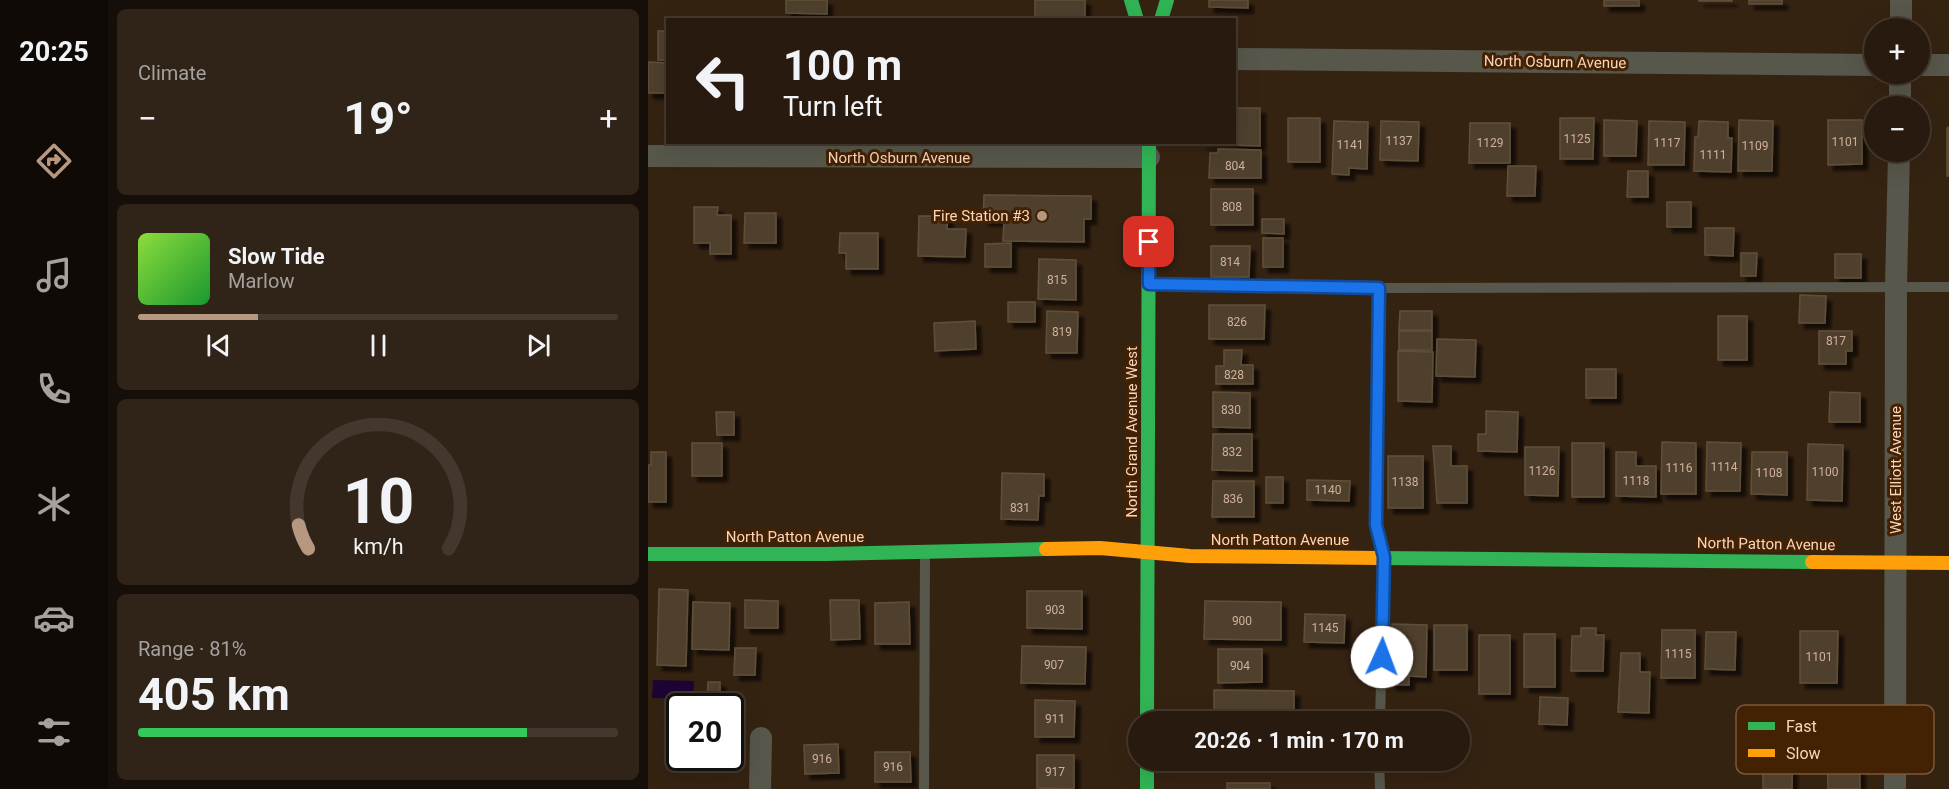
<!DOCTYPE html>
<meta charset="utf-8">
<style>
:root{--surface:#281a0e;--page:#302317;--text:#f1f3f6;--muted:#a5a19e;--line:#44382e;--accent:#b69780}
body{margin:0;font-family:Roboto,sans-serif;background:var(--page);color:var(--text);height:100vh;display:flex;flex-direction:column;font-size:22px;white-space:nowrap}
*{box-sizing:border-box;margin:0}
p{font-size:20px;color:var(--muted)}
.icon{flex:none;width:33px;height:33px;fill:none;stroke:currentColor;stroke-width:2;stroke-linecap:round;stroke-linejoin:round}
.map{position:relative;flex:1;overflow:hidden}
.panel{display:flex;flex-direction:column;gap:9px;padding:9px;background:#160e08;width:540px}
.panel>*{flex:none}
.banner{position:absolute;left:18px;top:18px;width:570px;height:126px;border-radius:0px;box-shadow:0 6px 24px #0002,0 0 0 2px var(--line);background:#281a0e;color:var(--text);overflow:hidden}
.fabs{position:absolute;left:1216px;top:18px;display:grid;gap:12px}
.fabs a{display:grid;place-items:center;width:66px;height:66px;border-radius:50%;background:var(--surface);box-shadow:0 6px 24px #0002,0 0 0 2px var(--line);font-size:30px}
.speed{position:absolute;left:18px;top:693px;display:flex;gap:12px;font-size:30px;font-weight:700;text-align:center}
.speed>*{display:grid;place-content:center;width:78px;height:78px;border-radius:50%;background:var(--surface);box-shadow:0 6px 24px #0002,0 0 0 2px var(--line);line-height:1}
.speed .limit{border:3px solid #111;border-radius:9px;background:#fff;color:#111}
.pin{position:absolute;display:grid;place-items:center;width:51px;height:51px;color:#fff;margin:-26px;border-radius:12px;box-shadow:0 3px 9px #0006}
.me{position:absolute;width:66px;margin:-33px;rotate:2deg;stroke-linejoin:round;filter:drop-shadow(0 0 4px #0008)}
.turn{display:flex;align-items:center;gap:21px;height:126px;padding:0 18px;font-size:27px}
.turn .icon{width:78px;height:78px;stroke-width:2.5}
.turn b{display:block;font-size:42px;line-height:51px}
.big{font-size:45px;font-weight:700;line-height:1.1}
.panel .tile{flex:1;display:flex;flex-direction:column;justify-content:center;gap:9px;min-width:0;padding:0 21px;border-radius:9px;background:var(--page)}
.panel .dial{align-items:center;gap:0}
.dial svg{height:156px;overflow:visible;fill:none;stroke:var(--line);stroke-width:7;stroke-linecap:round;text-anchor:middle}
.dial text{fill:var(--text);stroke:none}
.song{display:flex;align-items:center;gap:18px}
.cover{width:72px;height:72px;border-radius:9px;background:linear-gradient(135deg,hsl(90 70% 55%),hsl(130 70% 35%))}
.played{height:6px;border-radius:3px;background:linear-gradient(90deg,var(--accent) 25%,var(--line) 25%)}
.keys{display:flex;justify-content:space-around;direction:ltr}
.heat{display:flex;justify-content:space-between;align-items:center;font-size:33px;direction:ltr}
.charge{height:9px;border-radius:4px;background:linear-gradient(90deg,#34c759 81%,var(--line) 0)}
.trip{position:absolute;left:480px;top:711px;width:342px;height:60px;border-radius:30px;background:var(--surface);box-shadow:0 6px 24px #0002,0 0 0 2px var(--line);font-weight:700;line-height:60px;text-align:center}
main{display:flex;flex:1;min-height:0}
.dock{display:flex;flex-direction:column;width:108px;justify-content:space-around;align-items:center;background:#100a06;color:var(--muted)}
.dock .icon{width:42px;height:42px}
.dock .current{color:var(--accent)}
.dock b{font-size:27px;color:var(--text)}
.map>svg:first-child{display:block}
.water{fill:#1c0435}
.building{fill:#4f402f;stroke:#615039;stroke-width:1.5;filter:url(#shadow)}
.lines{fill:none;stroke-linecap:round;stroke-linejoin:round}
.lane{stroke:#57574b;stroke-width:10}
.street{stroke:#57574b;stroke-width:22}
.fast{stroke:#30b455;stroke-width:14}
.slow{stroke:#ff9f0a;stroke-width:14}
.route-casing{stroke:#114b97;stroke-width:15}
.route{stroke:#1a73e8;stroke-width:10}
.poi-dot{fill:#b69780;stroke:#432204;stroke-width:2}
.labels{text-anchor:middle;dominant-baseline:central;stroke-width:6;stroke-linejoin:round;paint-order:stroke}
.number-label{font-size:12px;fill:#d0b099}
.street-label{font-size:15px;fill:#fbd6bc;stroke:#432204}
.poi-label{font-size:15px;fill:#fbd6bc;stroke:#432204;text-anchor:end}
.key{fill:#432204;stroke:#7a583b;stroke-width:1.5}
.key-label{font-size:16px;fill:#fbd6bc}
</style>
<main>
<nav class="dock">
<b>20:25</b>
<svg class="icon current" aria-label="directions" viewBox="0 0 24 24"><path d="M12 3l9 9-9 9-9-9zM9 14v-3h6M13 9l2 2-2 2"/></svg>
<svg class="icon" aria-label="music" viewBox="0 0 24 24"><path d="M9 18V5l10-2v13"/><circle cx="6" cy="18" r="3"/><circle cx="16" cy="16" r="3"/></svg>
<svg class="icon" aria-label="phone" viewBox="0 0 24 24"><path d="M5 4h4l2 5-3 2q2 4 5 5l2-3 5 2v4C11 20 4 13 5 4z"/></svg>
<svg class="icon" aria-label="climate" viewBox="0 0 24 24"><path d="M12 3v18M4 7l16 10M4 17L20 7"/></svg>
<svg class="icon" aria-label="car" viewBox="0 0 24 24"><path d="M5 17H2v-5l4-1 3-4h7l3 4 3 1v5h-3M9 17h6M6 11h13"/><circle cx="7" cy="17" r="2"/><circle cx="17" cy="17" r="2"/></svg>
<svg class="icon" aria-label="filters" viewBox="0 0 24 24"><path d="M4 7h16M4 17h16"/><circle cx="9" cy="7" r="2"/><circle cx="15" cy="17" r="2"/></svg>
</nav>
<section class="panel">
<div class="tile"><p>Climate</p>
<div class="heat"><a>−</a><b class="big">19°</b><a>+</a></div>
</div>
<div class="tile">
<div class="song"><i class="cover"></i><div><b>Slow Tide</b><p>Marlow</p></div></div>
<div class="played"></div>
<div class="keys"><svg class="icon" aria-label="previous" viewBox="0 0 24 24"><path d="M18 5L8 12l10 7zM5 5v14"/></svg><svg class="icon" aria-label="pause" viewBox="0 0 24 24"><path d="M8 5v14M16 5v14"/></svg><svg class="icon" aria-label="next" viewBox="0 0 24 24"><path d="M6 5l10 7-10 7zM19 5v14"/></svg></div>
</div>
<div class="tile dial"><svg viewBox="0 0 100 80">
<path d="M14 69A42 42 0 1 1 86 69"/>
<path d="M14 69A42 42 0 0 1 9 57" stroke="#b69780"/>
<text x="50" y="56" font-size="32" font-weight="700">10</text>
<text x="50" y="72" font-size="11">km/h</text>
</svg></div>
<div class="tile"><p>Range · 81%</p><b class="big">405 km</b><div class="charge"></div></div>
</section>
<div class="map">
<svg width="1301" height="789" viewBox="0 0 1301 789">
<defs>
<filter id="shadow"><feDropShadow dx="5.5" dy="5.5" stdDeviation="1.5" flood-color="#0009"/></filter>
</defs>
<rect width="100%" height="100%" fill="#352312"/>
<!-- water -->
<path class="water" d="M5,680L46,681L45,699L4,698Z"/>
<!-- building -->
<path class="building" d="M138,0H179V14L138,13Z
M387,0H437V20H387Z
M561,0H600V8L561,7Z
M956,0H991V6H956Z
M1051,0H1084V1H1051Z
M1101,0H1134V4H1101Z
M10,31H20V60H10Z
M0,62L20,63V93H0Z
M586,108H612V146L552,144L586,142Z
M640,118H672V162H640Z
M912,118H946L945,159H912Z
M956,120L989,121L988,156H956Z
M1091,120L1125,121L1124,171H1090Z
M1180,120H1214V164L1180,165Z
M686,121L720,122L719,169L701,168V175L684,174Z
M733,121L771,122L770,161L732,160Z
M1001,121L1037,122L1036,165H1000Z
M1051,121L1080,122V138H1084L1083,172L1046,171L1047,137H1050Z
M822,123H862V163H821Z
M1301,127V176H1299V128Z
M570,149L613,150V178H561L562,153H570Z
M860,166H888L887,196H859Z
M980,171H1000V197H979Z
M563,189H605V225H563Z
M336,195L443,196V219H436V242L355,241L356,221L335,220Z
M1019,202H1043V227H1019Z
M46,207H70L69,215H83V254H62V243H46Z
M97,213H128V243H96Z
M271,216H300L299,229H318L317,257L270,256Z
M614,219H636V234L614,233Z
M1057,228H1086L1085,256L1057,255Z
M192,233H230V269H198V253H191Z
M615,238H635V267H615Z
M363,243V267H337V244Z
M563,246H602L601,277H563Z
M1093,253H1109L1108,276H1093Z
M1187,254H1213V278H1187Z
M391,259L428,260V300L390,299Z
M1152,295L1178,296L1177,323H1151Z
M360,302H387V322H360Z
M561,305H617L616,339H561Z
M399,311L430,312L429,353H398Z
M752,311H784V330H751Z
M1070,316H1099V360H1070Z
M327,321L328,349L287,351L286,323Z
M751,331H784V350H751Z
M1171,331H1204V351H1198V364H1171Z
M789,339L828,340L827,377L788,376Z
M576,350H594L593,365H605V384H568V366H576Z
M750,351L785,352L784,402L750,401Z
M938,369H968V398H938Z
M565,392L602,393V428L565,427Z
M1182,392L1212,393V422H1181Z
M838,411L870,412L869,452L830,451V434H838Z
M68,412H86V435H69Z
M565,434H604V471L564,470Z
M1014,442L1048,443V494H1013Z
M1059,442L1093,443L1092,491H1058Z
M44,443H74V476H44Z
M924,443H956V497H924Z
M1160,444L1195,445L1194,501L1159,500Z
M785,446H803V466H819V503H789Z
M877,447H911L910,496L877,495Z
M3,452H18V502H0V465H3Z
M968,452H988V466H1008V497L968,496Z
M1104,452H1139V495L1103,494Z
M740,456H775V508H740Z
M354,473L396,474V496H391L390,520L353,519Z
M618,477H635V503H618Z
M659,480L702,481L701,501L659,500Z
M565,481H606V517H564Z
M11,589L40,590L38,666L9,665Z
M379,591H434V629L379,628Z
M97,600L130,601V628H97Z
M182,600H211L212,639L183,640Z
M557,601L633,602V640L556,639Z
M45,602L82,603L81,650L44,649Z
M261,602L262,644H227V603Z
M657,614L697,615L696,643L656,642Z
M744,624L779,625L778,677L761,676V685H743Z
M786,625H819V670H786Z
M933,628H948V635H956L955,671H923L924,636H933Z
M1014,630H1047V678H1013Z
M1152,631H1190L1189,683H1152Z
M1058,632H1088L1087,670L1057,669Z
M876,634H907V687H876Z
M831,635H862V694H831Z
M374,646L438,647L437,684L373,683Z
M87,648H108L107,675H86Z
M570,649H614V682L570,683Z
M973,653H992V672H1002L1001,713L970,712Z
M60,682H72V700L59,699Z
M566,690L646,691V722H566Z
M892,697L920,698L919,725L891,724Z
M387,700L427,701L426,737H387Z
M1108,732H1145L1144,789H1115V756L1108,755Z
M1211,732L1212,789H1180L1179,733Z
M190,744L191,773L157,774L156,745Z
M227,752H262L263,782H227Z
M389,755H426V789L389,788Z
M579,783H622V789H579Z"/>
<g class="lines">
<!-- lane -->
<path class="lane" d="M503,284L731,288L728,525L736,557L732,722
M731,288L1301,287
M731,760L732,789
M276,789L277,555"/>
<!-- street -->
<path class="street" d="M1253,28V0
M586,59L1227,65
M1272,65H1301
M1252,106V74
M0,156L501,157
M112,789L113,738
M1247,789L1248,286L1251,152"/>
<!-- fast -->
<path class="fast" d="M483,0L489,20
M513,20L519,0
M0,554H178L398,549
M731,558L1164,562
M499,722L501,142
M499,760V789"/>
<!-- slow -->
<path class="slow" d="M398,549L452,548L542,556L731,558
M1164,562L1301,563"/>
</g>
<g class="lines">
<!-- route casing -->
<g class="route-casing">
<path id="route" d="M501,242V284L731,288L728,525L736,557L734,657"/>
</g>
<!-- route -->
<use href="#route" class="route"/>
</g>
<!-- markers -->
<circle class="poi-dot" cx="394" cy="216" r="6"/>
<g class="labels">
<!-- number labels -->
<g class="number-label">
<text x="929" y="139">1125</text>
<text x="751" y="141">1137</text>
<text x="1197" y="142">1101</text>
<text x="842" y="143">1129</text>
<text x="1019" y="143">1117</text>
<text x="702" y="145">1141</text>
<text x="1107" y="146">1109</text>
<text x="1065" y="155">1111</text>
<text x="587" y="166">804</text>
<text x="584" y="207">808</text>
<text x="582" y="262">814</text>
<text x="409" y="280">815</text>
<text x="589" y="322">826</text>
<text x="414" y="332">819</text>
<text x="1188" y="341">817</text>
<text x="586" y="375">828</text>
<text x="583" y="410">830</text>
<text x="584" y="452">832</text>
<text x="1076" y="467">1114</text>
<text x="1031" y="468">1116</text>
<text x="894" y="471">1126</text>
<text x="1177" y="472">1100</text>
<text x="1121" y="473">1108</text>
<text x="988" y="481">1118</text>
<text x="757" y="482">1138</text>
<text x="680" y="490">1140</text>
<text x="585" y="499">836</text>
<text x="372" y="508">831</text>
<text x="407" y="610">903</text>
<text x="594" y="621">900</text>
<text x="677" y="628">1145</text>
<text x="1030" y="654">1115</text>
<text x="1171" y="657">1101</text>
<text x="406" y="665">907</text>
<text x="592" y="666">904</text>
<text x="407" y="719">911</text>
<text x="174" y="759">916</text>
<text x="245" y="767">916</text>
<text x="407" y="772">917</text>
</g>
<!-- street labels -->
<g class="street-label">
<text transform="translate(907 62) rotate(1)">North Osburn Avenue</text>
<text x="251" y="158">North Osburn Avenue</text>
<text transform="translate(484 432) rotate(-90)">North Grand Avenue West</text>
<text transform="translate(1248 470) rotate(-90)">West Elliott Avenue</text>
<text x="147" y="537">North Patton Avenue</text>
<text x="632" y="540">North Patton Avenue</text>
<text transform="translate(1118 544) rotate(1)">North Patton Avenue</text>
</g>
<!-- poi labels -->
<g class="poi-label">
<text x="382" y="216">Fire Station #3</text>
</g>
</g>
<!-- legend -->
<rect x="1088" y="705" width="198" height="69" rx="9" class="key"/>
<rect x="1100" y="722" width="27" height="8" fill="#30b455"/>
<rect x="1100" y="749" width="27" height="8" fill="#ff9f0a"/>
<g class="key-label">
<text x="1138" y="732">Fast</text>
<text x="1138" y="759">Slow</text>
</g>
</svg>
<div class="fabs">
<a>+</a>
<a>−</a>
</div>
<div class="speed"><div class="limit">20</div></div>
<div class="pin" style="left:501px;top:242px;background:#d93025"><svg class="icon" aria-label="arrive" viewBox="0 0 24 24"><path d="M6 21V4h12l-3 4 3 4H6"/></svg></div>
<svg class="me" style="left:734px;top:657px" viewBox="-20 -20 40 40"><circle r="19" fill="#fff"/><path d="M0-13L10 11 0 6-10 11z" fill="#1a73e8"/></svg>
<div class="trip">20:26 · 1 min · 170 m</div>
<div class="banner">
<div class="turn"><svg class="icon" aria-label="left" viewBox="0 0 24 24"><path d="M17 20v-9H6M10 6l-5 5 5 5"/></svg><div><b>100 m</b>Turn left</div></div>
</div>
</div>
</main>
